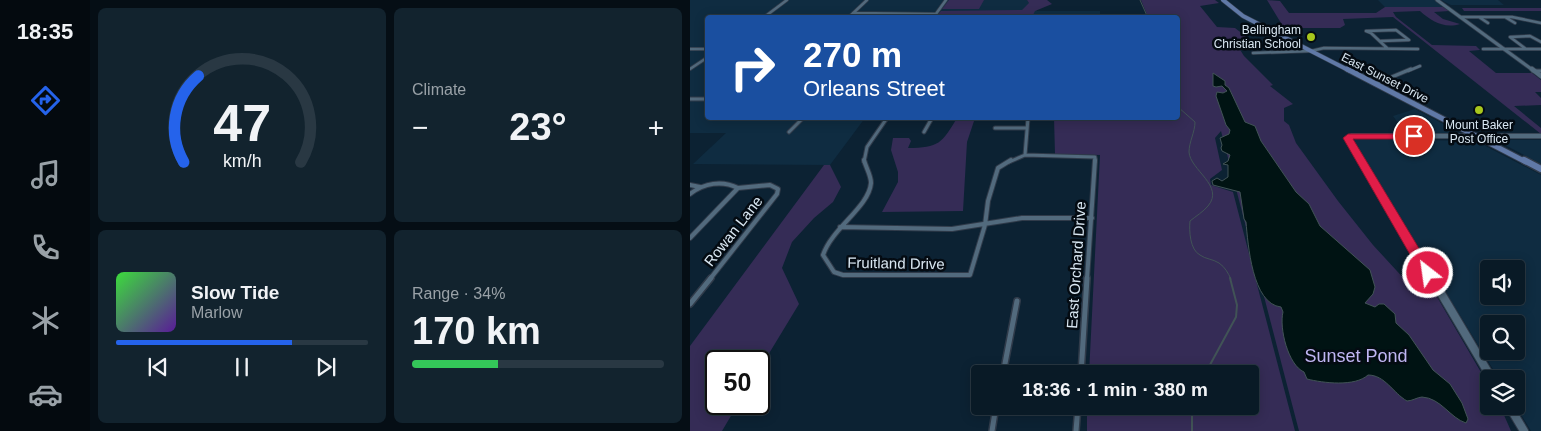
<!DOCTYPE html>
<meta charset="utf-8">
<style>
:root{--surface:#091a26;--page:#12232e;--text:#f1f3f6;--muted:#99a1a7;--line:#293843;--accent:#2563eb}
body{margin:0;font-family:Helvetica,sans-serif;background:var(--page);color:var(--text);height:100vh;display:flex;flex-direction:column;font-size:19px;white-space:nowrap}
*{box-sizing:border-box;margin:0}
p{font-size:16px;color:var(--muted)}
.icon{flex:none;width:28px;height:28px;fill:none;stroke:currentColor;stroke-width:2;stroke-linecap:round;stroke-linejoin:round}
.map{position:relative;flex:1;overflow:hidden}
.drawer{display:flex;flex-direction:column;gap:8px;padding:8px;background:#050e15;width:600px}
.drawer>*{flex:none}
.top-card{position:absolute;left:15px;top:15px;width:475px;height:105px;border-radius:5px;box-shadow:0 2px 12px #0003,0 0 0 1px var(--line);background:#1a4fa0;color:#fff;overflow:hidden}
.buttons{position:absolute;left:790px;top:260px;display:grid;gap:10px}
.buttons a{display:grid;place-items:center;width:45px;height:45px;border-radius:5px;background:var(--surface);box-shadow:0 2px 12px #0003,0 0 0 1px var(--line);font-size:25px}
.speed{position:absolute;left:15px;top:350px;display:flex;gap:10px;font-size:25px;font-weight:700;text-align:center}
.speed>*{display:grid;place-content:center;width:65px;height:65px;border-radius:50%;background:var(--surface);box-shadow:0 2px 12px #0003,0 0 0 1px var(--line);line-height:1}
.speed .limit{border:2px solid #111;border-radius:8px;background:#fff;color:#111}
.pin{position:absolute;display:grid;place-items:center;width:42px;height:42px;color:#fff;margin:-21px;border:2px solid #fff;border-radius:50%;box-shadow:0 1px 5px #0007}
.me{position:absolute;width:55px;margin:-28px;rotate:330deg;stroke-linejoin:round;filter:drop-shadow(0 0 4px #0008)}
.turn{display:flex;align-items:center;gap:18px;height:105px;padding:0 15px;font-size:22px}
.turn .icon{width:65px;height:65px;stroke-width:2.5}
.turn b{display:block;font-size:35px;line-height:42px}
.big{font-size:38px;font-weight:700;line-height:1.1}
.drawer .widget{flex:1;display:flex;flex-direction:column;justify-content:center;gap:8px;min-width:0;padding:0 18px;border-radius:8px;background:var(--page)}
.drawer .dial{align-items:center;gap:0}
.dial svg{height:130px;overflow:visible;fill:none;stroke:var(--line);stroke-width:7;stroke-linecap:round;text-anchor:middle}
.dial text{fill:var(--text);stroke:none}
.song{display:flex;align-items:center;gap:15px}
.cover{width:60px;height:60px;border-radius:8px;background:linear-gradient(135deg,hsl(120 70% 55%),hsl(270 70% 35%))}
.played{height:5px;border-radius:2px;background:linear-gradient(90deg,var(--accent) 70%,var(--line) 70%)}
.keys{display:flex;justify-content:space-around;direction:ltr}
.heat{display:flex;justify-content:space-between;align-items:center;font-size:28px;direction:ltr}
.charge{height:8px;border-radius:4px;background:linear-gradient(90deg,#34c759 34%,var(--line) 0)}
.drawer .tiles{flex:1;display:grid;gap:8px;grid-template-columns:repeat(2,1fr)}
.trip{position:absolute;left:281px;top:365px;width:288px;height:50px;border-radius:5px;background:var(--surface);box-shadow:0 2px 12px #0003,0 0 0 1px var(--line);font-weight:700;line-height:50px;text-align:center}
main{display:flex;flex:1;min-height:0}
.dock{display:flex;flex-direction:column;width:90px;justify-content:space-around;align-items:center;background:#040a0f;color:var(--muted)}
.dock .icon{width:35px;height:35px}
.dock .on{color:var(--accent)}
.dock b{font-size:22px;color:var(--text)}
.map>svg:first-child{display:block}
.built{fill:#0f2c41;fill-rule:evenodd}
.green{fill:#352c56}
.water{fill:#001313;stroke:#415356}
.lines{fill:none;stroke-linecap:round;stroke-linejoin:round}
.stream-far1{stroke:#415356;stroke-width:1}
.stream{stroke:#415356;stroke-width:2}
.street-far3-casing{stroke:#303b4a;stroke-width:4}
.street-far2-casing{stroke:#303b4a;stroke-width:5}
.street-far1-casing{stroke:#303b4a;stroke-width:6}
.street-casing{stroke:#303b4a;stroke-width:8}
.secondary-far3-casing{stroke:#303b4a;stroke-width:4.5}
.secondary-far2-casing{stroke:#303b4a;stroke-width:6}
.secondary-far1-casing{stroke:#303b4a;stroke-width:8}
.secondary-casing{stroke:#303b4a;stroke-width:10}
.primary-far2-casing{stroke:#303b4a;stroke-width:5}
.primary-far1-casing{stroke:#303b4a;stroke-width:7}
.primary-casing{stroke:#303b4a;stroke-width:9}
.street-far3{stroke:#526a7d;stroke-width:2.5}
.street-far2{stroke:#526a7d;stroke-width:3}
.street-far1{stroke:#526a7d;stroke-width:4}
.street{stroke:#526a7d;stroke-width:5}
.secondary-far3{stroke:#526a7d;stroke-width:3}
.secondary-far2{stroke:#526a7d;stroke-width:4.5}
.secondary-far1{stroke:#526a7d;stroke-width:5.5}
.secondary{stroke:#526a7d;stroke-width:8}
.primary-far2{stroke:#6079a7;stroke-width:4}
.primary-far1{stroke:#6079a7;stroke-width:5}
.primary{stroke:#6079a7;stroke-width:6}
.route{fill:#e11d48;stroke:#92132f}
.poi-dot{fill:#a8c71d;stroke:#040b12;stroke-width:2}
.labels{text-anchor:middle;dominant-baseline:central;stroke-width:5;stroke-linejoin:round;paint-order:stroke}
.far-poi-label{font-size:12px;fill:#d9e7f2;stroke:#040b12;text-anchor:end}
.far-street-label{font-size:12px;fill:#d9e7f2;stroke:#040b12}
.street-label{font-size:15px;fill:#d9e7f2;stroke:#040b12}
.near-park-label{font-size:18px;fill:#c0b6f3;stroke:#040b12}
</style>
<main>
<nav class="dock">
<b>18:35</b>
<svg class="icon on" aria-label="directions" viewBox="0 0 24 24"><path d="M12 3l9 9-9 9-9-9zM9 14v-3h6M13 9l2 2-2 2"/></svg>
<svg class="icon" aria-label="music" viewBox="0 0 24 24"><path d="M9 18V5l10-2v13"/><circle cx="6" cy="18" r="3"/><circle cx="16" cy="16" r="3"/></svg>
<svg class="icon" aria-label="phone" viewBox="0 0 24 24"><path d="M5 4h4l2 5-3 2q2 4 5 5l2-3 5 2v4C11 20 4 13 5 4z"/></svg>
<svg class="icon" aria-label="climate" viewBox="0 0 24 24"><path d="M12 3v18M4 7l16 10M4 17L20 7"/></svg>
<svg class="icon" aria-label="car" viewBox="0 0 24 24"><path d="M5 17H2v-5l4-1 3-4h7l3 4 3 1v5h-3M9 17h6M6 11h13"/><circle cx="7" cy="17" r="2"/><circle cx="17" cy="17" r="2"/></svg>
</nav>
<section class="drawer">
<div class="tiles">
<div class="widget dial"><svg viewBox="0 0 100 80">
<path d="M14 69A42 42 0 1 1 86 69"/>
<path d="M14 69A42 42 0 0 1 23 16" stroke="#2563eb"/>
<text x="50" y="56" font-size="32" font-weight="700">47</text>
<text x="50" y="72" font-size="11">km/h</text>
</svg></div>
<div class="widget"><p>Climate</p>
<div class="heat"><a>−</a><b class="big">23°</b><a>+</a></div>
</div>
<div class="widget">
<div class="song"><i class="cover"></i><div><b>Slow Tide</b><p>Marlow</p></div></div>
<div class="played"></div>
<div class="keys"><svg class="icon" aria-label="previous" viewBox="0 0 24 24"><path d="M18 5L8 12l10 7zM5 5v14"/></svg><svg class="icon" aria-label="pause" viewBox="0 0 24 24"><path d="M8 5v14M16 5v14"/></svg><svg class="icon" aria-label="next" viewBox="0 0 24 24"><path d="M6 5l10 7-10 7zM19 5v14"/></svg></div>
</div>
<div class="widget"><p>Range · 34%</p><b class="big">170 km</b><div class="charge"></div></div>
</div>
</section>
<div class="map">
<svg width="851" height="431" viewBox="0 0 851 431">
<rect width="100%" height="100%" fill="#0c2233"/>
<!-- built -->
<path class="built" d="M0,0H337L347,11H410V18H18V118H175L140,165L3,164L36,133H0Z
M688,0H745L754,7H695Z
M751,0H808L814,5H761Z
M725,109L763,129L765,132L762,134H716L703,116Z
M665,139L786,141L851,175V431H841L826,406V379H809L664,142ZM799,269H826V296H799ZM799,324H826V351H799Z
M812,140H851V164L815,145L811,142Z"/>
<!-- green -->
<path class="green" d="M259,0H294L289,9H252Z
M337,0H357L362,4L345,11L342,17H246L251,11L332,10L339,3Z
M451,0H525L529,3L510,6L527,27L545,28L558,38L544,40L554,56L583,85L580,86L603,104L594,108V121L599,125L606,143L648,201L683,245L718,283L729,290H743L799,386V406H810L821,431H609L531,131L525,138L532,170L520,179L521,185L543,192L605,431H397V406H560V374H399L410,155L365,154L364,118H488V18L458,17Z
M577,0L590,1L599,13H686L695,7H753L759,11L744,12L753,19L770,24C754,29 741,21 730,11L703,12L706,17L742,45L786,46L790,50L779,51L806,73H842L851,80V92H845L851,98V105L824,106L851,128V134L703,17L653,19L655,25L650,28H594Z
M772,8H851V11H774Z
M267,118H285L277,142L273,211L192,212L208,182V172L201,150L203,138H219L221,141L218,148C249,148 252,143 267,118Z
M134,165H140L151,187L143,202L124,218L102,242L92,268L109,304L69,370V361H26V404H48L32,431H0V346Z"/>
<!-- water -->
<path class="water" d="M523,73L535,81V85L539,88L555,122L565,126L571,141L606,192L619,204L630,226L680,270L685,287L683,294L675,303L685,307L689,304H694L705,314L706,323L719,335L743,370L760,384L772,403L778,419L776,423C760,418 751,398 732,397C728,397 722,401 717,401C703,393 695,375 678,375C665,387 633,383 617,379L614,372C598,365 589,328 593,312L591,307C562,304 558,244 556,222L554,219L550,192L523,185L522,181L527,178L532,181L538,177V165L533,164L538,161L540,155L532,151L531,148L532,145L530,138L539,134L540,130L536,125L526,96L527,92L533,93L537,91L532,86L526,87L523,86Z"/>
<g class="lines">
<!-- stream-far1 -->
<path class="stream-far1" d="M450,0L458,18
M488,107L505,122C505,132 499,142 499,152C500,170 535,186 518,206C513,212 506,216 500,221C499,231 500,250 510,255C515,259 523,259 529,263C535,267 538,273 541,279"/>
<!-- stream -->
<path class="stream" d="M515,374L546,317L547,305L540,278
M502,406V431"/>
<!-- street-far3 casing -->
<g class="street-far3-casing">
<path id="street-far3" d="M163,13L246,14
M770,17H822L851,23
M789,17L798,23
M815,17L825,23
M73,18L97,0
M158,18L177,0
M243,18L256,0
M676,31L681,33L697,48
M677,31L706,30L719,40L691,41
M0,49H18
M793,49H851
M836,49L820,37L840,36L851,42
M563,53L621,51L634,48L728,49
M0,69L18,57
M718,71L730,66"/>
</g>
<!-- street-far2 casing -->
<g class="street-far2-casing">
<path id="street-far2" d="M843,71H851
M685,84L721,69
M0,99H18
M338,118L335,155L405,157V162
M305,128H336
M99,132L113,118
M234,132L242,118
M174,162L177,147L197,118
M319,162L335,155"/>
</g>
<!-- street-far1 casing -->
<g class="street-far1-casing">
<path id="street-far1" d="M174,160C176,168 181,175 181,183C179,207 142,228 133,255L144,272L153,275H280L295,225L298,201L308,168L321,160
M0,185L10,187
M0,194C14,183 32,180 48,188
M150,227L262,229L332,218H402
M0,238L48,188L80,185L88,189L87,194L20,279
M397,279L405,160"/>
</g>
<!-- street casing -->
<g class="street-casing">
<path id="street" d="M0,304L21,278
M313,374L327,301
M391,374L397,278
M302,431L306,406
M386,431L388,406"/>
</g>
<!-- secondary-far3 casing -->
<g class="secondary-far3-casing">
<path id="secondary-far3" d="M747,0L844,71"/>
</g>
<!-- secondary-far2 casing -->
<g class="secondary-far2-casing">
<path id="secondary-far2" d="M842,69L851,76
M672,162L658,138L661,136H851"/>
</g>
<!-- secondary-far1 casing -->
<g class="secondary-far1-casing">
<path id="secondary-far1" d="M671,160L742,279"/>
</g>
<!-- secondary casing -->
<g class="secondary-casing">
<path id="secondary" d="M742,278L802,379
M819,406L834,431"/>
</g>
<!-- primary-far2 casing -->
<g class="primary-far2-casing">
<path id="primary-far2" d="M533,0L553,16L660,71"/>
</g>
<!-- primary-far1 casing -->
<g class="primary-far1-casing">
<path id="primary-far1" d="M657,69L836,162"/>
</g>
<!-- primary casing -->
<g class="primary-casing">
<path id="primary" d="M834,160L851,169"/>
</g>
<!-- street-far3 -->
<use href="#street-far3" class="street-far3"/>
<!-- street-far2 -->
<use href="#street-far2" class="street-far2"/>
<!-- street-far1 -->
<use href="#street-far1" class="street-far1"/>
<!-- street -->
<use href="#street" class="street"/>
<!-- secondary-far3 -->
<use href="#secondary-far3" class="secondary-far3"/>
<!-- secondary-far2 -->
<use href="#secondary-far2" class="secondary-far2"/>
<!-- secondary-far1 -->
<use href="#secondary-far1" class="secondary-far1"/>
<!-- secondary -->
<use href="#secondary" class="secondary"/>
<!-- primary-far2 -->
<use href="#primary-far2" class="primary-far2"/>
<!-- primary-far1 -->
<use href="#primary-far1" class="primary-far1"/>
<!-- primary -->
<use href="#primary" class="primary"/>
</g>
<!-- route -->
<path class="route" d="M658,134H724L728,136L724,139H663L742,270L744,273L742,277H733L653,138Z"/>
<!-- markers -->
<g class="poi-dot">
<circle cx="621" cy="37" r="5"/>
<circle cx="789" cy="110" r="5"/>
</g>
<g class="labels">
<!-- far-poi labels -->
<g class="far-poi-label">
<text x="611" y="30">Bellingham<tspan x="611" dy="14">Christian School</tspan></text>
<text x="789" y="125" text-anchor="middle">Mount Baker<tspan x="789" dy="14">Post Office</tspan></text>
</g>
<!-- far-street labels -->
<g class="far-street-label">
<text transform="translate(695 78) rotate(27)">East Sunset Drive</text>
</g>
<!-- street labels -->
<g class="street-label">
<text transform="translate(43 231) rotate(-52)">Rowan Lane</text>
<text transform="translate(206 263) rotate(1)">Fruitland Drive</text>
<text transform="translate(386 265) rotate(-86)">East Orchard Drive</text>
</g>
<!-- near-park labels -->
<g class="near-park-label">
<text x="666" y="356">Sunset Pond</text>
</g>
</g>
</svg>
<div class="buttons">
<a><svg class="icon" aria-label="sound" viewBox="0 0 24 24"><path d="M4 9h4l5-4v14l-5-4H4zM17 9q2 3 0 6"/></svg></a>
<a><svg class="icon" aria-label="search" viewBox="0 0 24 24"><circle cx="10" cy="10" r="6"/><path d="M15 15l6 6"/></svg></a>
<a><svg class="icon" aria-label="layers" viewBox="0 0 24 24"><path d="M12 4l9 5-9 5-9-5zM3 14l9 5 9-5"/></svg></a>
</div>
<div class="speed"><div class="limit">50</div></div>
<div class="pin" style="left:724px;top:136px;background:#d93025"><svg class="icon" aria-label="arrive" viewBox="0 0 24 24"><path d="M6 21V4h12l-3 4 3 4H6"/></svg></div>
<svg class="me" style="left:738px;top:273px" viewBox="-20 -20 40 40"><circle r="17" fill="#e11d48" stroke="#fff" stroke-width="3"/><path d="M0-11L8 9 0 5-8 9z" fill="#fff"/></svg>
<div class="trip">18:36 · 1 min · 380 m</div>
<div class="top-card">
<div class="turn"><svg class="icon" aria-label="right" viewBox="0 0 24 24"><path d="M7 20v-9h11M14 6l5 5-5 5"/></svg><div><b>270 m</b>Orleans Street</div></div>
</div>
</div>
</main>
